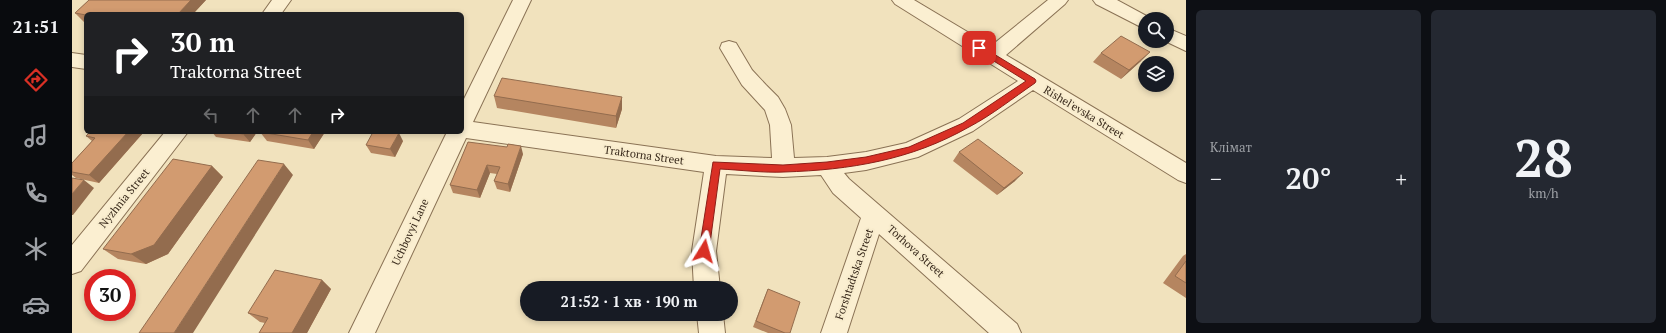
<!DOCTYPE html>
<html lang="uk">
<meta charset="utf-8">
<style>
:root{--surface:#171b24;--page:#242831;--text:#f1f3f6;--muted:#9ea1a6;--accent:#d93025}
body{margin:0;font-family:"PT Serif",serif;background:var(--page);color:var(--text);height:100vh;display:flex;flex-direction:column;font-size:15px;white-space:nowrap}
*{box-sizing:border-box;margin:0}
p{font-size:13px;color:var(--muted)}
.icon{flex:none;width:22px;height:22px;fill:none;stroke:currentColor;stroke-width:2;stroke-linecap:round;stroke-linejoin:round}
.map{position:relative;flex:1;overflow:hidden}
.side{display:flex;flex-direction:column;gap:10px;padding:10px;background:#0d0f14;width:480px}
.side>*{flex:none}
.hud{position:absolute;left:12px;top:12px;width:380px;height:122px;border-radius:6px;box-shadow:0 2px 6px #0003;background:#202124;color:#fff;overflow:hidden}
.controls{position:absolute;left:1066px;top:12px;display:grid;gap:8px}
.controls a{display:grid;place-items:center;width:36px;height:36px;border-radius:50%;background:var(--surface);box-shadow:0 2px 6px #0003;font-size:20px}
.speed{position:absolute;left:12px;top:269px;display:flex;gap:8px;font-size:20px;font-weight:700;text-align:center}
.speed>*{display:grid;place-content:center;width:52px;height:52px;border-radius:50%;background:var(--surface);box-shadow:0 2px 6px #0003;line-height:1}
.speed .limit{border:6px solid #d22;background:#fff;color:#111}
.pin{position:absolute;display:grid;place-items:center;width:34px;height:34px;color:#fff;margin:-17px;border-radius:8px;box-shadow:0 2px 6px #0006}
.me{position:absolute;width:44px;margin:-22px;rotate:8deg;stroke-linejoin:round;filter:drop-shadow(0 0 3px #0008)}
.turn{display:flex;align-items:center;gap:14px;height:84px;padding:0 20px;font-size:18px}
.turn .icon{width:52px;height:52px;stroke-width:2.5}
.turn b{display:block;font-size:28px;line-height:34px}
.lanes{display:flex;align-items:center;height:38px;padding:0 20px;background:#0003;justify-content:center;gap:20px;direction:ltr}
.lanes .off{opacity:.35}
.big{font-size:30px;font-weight:700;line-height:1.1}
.side .widget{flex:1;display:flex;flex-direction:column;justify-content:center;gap:6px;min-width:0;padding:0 14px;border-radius:6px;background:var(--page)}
.side .dial{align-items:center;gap:0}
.dial b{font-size:52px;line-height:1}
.heat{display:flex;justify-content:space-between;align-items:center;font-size:22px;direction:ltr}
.side .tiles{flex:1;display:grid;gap:10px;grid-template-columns:repeat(2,1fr)}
.trip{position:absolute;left:448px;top:281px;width:218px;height:40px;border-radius:20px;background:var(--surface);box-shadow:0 2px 6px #0003;font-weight:700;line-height:40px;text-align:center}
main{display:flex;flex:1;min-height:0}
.tabs{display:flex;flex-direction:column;width:72px;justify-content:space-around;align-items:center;background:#090b0e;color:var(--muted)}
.tabs .icon{width:28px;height:28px}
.tabs .active{color:var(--accent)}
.tabs b{font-size:18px;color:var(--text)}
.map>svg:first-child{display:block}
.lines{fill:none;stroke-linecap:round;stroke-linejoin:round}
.minor-casing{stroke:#8a7255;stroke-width:2}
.minor{fill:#fbefd1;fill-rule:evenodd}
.wall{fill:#b58560}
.shaded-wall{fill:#936c4e}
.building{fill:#d29b70;stroke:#936c4e}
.route{fill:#d93025;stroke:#8d1f18}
.labels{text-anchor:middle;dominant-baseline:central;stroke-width:4;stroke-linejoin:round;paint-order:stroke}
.street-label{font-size:11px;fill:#38291b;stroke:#f8eccd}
</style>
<main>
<nav class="tabs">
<b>21:51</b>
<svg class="icon active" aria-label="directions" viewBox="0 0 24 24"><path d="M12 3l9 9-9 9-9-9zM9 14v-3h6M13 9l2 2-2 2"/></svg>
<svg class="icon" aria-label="music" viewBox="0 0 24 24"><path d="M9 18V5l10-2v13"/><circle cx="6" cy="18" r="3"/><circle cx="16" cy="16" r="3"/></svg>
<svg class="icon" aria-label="phone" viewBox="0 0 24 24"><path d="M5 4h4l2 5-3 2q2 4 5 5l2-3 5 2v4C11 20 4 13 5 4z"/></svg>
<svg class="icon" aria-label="climate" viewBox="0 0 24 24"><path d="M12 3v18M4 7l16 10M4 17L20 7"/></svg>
<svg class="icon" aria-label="car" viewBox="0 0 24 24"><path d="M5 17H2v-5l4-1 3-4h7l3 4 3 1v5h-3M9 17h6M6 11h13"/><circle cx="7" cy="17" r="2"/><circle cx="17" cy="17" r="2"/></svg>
</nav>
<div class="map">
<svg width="1114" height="333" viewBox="0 0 1114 333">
<rect width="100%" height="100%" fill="#f1e2bd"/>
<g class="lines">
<!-- minor casing -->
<g class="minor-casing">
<path id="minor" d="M200,0H219L209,14H190Z
M441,0H459L401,122L644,156L700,158L698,125L693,110L670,85L648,48L650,43L657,41L664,43L680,70L694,85L706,97L713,109L719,125L722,158L755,157L794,152L834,143L887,119L946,81L823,4L820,0H842L919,46L976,0H996L993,4L934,55L1114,163V183L1106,180L961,90L901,131L846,157L794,170L772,173L777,179L945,324L949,333H917L807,234L775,333H749L789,218L761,193L749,175L711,177L654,174L644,251L648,288H622L620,251L632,172L394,138L303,333H277L375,132H390V103Z
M1021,0H1045L1080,19H1073V28L1067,26L1024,4Z
M1095,28L1114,36V51L1093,41H1095Z
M0,53L14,55V69L0,67Z
M93,132H116L9,271L0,274V245Z
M625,314H651L653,333H627Z"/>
</g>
<!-- minor -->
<use href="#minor" class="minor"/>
</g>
<!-- wall -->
<path class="wall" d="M17,0H134L121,14H14V23L12,22L3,13Z
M1029,53L1069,61L1049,79L1021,62Z
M422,96L550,97V109L544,128L425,108Z
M140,132H185L178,142L144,137Z
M188,132H253L242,149L195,141Z
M71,133L27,183L4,178L0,175V163L20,141L14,136Z
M331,141L323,157L299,153L294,145Z
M396,142L451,154L438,192L425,189L422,181L425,174L418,173L408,198L381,193L378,185Z
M887,152L943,181L925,195L881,161Z
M140,166L151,177L96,254L74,264L46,259L31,249Z
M1114,254V298L1091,283L1111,256Z
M250,280L259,289L235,333H187L193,323L188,322L176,313Z
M696,289L718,333H696L681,327L693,296Z"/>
<!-- shaded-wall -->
<path class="shaded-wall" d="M119,0H134L121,14H106Z
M1078,52L1069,61L1049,79L1057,70Z
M550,97V109L544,128V116Z
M56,132H70L71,133L27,183L17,175Z
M172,132H185L178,142L171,134Z
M241,132H253L242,149L236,140Z
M327,133L331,141L323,157L318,149Z
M449,146L451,154L438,192L436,184Z
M212,164L221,175L121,333H102Z
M415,165L418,173L408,198L405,190Z
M140,166L151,177L96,254L74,264L59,254Z
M951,173L943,181L925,195L932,188Z
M12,180L22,188L1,215H0V194Z
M250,280L259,289L235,333H220Z"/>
<!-- building -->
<path class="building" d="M17,0H119L106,14H14V15L3,13Z
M1049,36L1078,52L1057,70L1029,53Z
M430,78L550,97L544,116L422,96Z
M18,132H56L17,175L0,172V163L23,138L14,136Z
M159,132H172L171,134Z
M188,132H241L236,140Z
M301,132H323L327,133L318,149L294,145Z
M906,139L951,173L932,188L887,152Z
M396,142L435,147L436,144L449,146L436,184L422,181L428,167L415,165L405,190L378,185Z
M101,159L140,166L82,245L59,254L31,249Z
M186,160L212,164L102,333H67Z
M0,178L12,180L0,194Z
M1114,261V283L1103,276Z
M203,270L250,280L220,333H187L196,318L176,313Z
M696,289L728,302L718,333H713L684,321Z"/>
<!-- route -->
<path class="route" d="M907,45L963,79L964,81L963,83C941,98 920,115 897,127C839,160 778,170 712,172C691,173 669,170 648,169L637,251L636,254L632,256L629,254L627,251L641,162L711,165L755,162L794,157L837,147L891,123L954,81L904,50V46Z"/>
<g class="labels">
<!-- street labels -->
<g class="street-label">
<text transform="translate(1012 112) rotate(31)">Rishel'evska Street</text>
<text transform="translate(572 155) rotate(8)">Traktorna Street</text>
<text transform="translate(52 198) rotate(-51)">Nyzhnia Street</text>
<text transform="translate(338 232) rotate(-65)">Uchbovyi Lane</text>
<text transform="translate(844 251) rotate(42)">Torhova Street</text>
<text transform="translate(782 274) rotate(-71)">Forshtadtska Street</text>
</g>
</g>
</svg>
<div class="controls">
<a><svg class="icon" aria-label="search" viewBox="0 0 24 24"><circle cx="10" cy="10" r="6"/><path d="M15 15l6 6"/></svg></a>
<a><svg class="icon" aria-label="layers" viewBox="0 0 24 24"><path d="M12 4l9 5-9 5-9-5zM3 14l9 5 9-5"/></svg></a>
</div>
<div class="speed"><div class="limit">30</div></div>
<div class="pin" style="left:907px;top:48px;background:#d93025"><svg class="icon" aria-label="arrive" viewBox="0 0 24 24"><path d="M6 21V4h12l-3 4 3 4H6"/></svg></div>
<svg class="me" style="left:632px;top:251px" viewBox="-20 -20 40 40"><path d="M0-17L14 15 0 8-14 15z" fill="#d93025" stroke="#fff" stroke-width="4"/></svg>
<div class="trip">21:52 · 1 хв · 190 m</div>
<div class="hud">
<div class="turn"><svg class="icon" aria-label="right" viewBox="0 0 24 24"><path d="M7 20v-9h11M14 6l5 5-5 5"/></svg><div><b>30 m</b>Traktorna Street</div></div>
<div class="lanes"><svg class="icon off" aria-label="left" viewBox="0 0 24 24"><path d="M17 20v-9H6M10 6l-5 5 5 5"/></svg><svg class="icon off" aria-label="ahead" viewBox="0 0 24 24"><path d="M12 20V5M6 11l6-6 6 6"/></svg><svg class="icon off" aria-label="ahead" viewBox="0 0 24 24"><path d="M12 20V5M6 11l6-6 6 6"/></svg><svg class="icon" aria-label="right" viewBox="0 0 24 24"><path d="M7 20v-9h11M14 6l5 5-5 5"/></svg></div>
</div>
</div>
<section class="side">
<div class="tiles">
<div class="widget"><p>Клімат</p>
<div class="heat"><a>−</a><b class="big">20°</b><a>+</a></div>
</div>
<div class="widget dial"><b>28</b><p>km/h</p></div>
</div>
</section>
</main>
